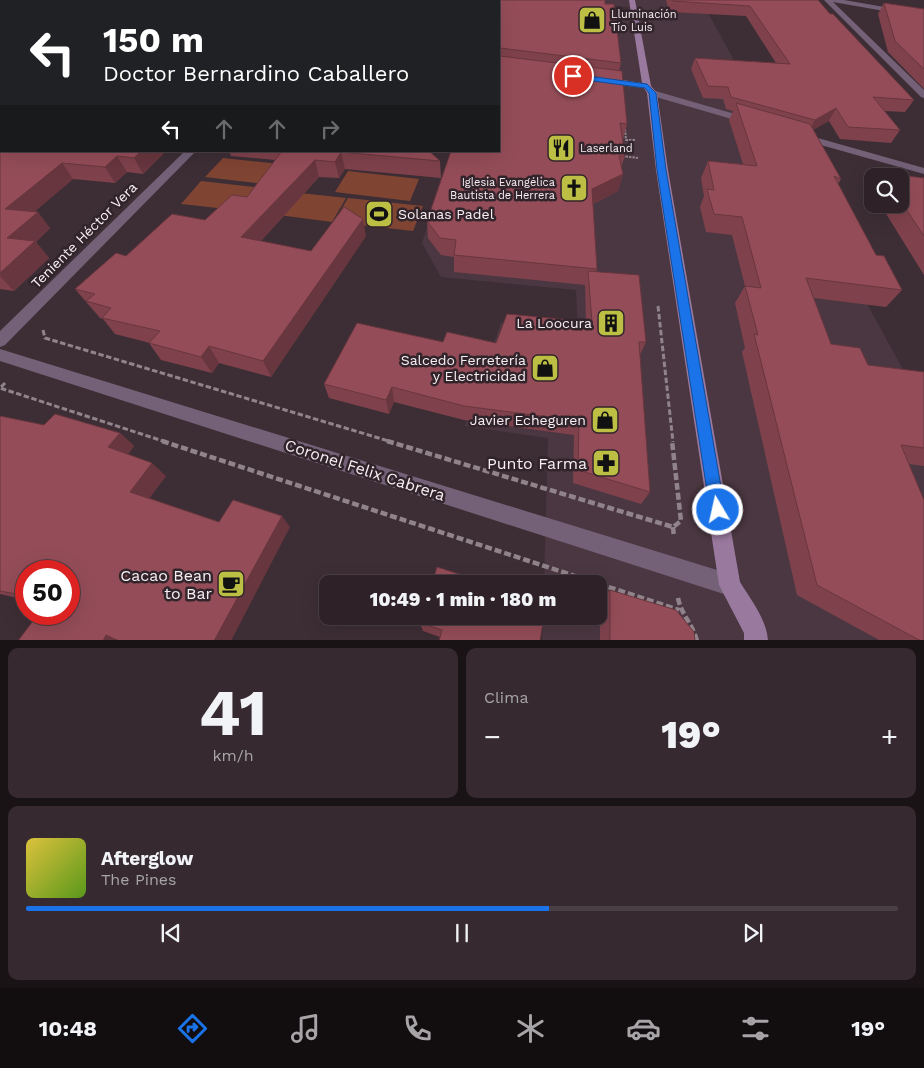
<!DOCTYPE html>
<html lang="es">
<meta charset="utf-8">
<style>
:root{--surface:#2e2228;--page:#362a30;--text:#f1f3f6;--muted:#a7a4a8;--line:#493f45;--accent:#1a73e8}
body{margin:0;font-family:"Work Sans",sans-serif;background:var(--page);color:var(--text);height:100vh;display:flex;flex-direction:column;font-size:19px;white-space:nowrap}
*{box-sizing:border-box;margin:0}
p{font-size:16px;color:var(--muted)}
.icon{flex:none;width:28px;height:28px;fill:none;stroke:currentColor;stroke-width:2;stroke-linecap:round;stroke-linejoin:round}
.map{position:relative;height:640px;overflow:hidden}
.drawer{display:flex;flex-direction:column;gap:8px;padding:8px;background:#191316;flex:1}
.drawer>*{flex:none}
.banner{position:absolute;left:0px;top:0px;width:500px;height:152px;box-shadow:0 5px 20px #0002,0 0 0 1px var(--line);background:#202124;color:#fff;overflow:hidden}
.fabs{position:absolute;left:864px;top:168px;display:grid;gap:10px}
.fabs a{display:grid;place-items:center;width:45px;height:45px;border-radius:10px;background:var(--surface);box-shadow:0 5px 20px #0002,0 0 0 1px var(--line);font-size:25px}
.speed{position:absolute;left:15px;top:560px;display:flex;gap:10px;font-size:25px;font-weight:700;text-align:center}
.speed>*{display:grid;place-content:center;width:65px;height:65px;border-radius:50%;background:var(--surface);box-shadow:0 5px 20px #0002,0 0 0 1px var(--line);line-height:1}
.speed .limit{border:8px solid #d22;background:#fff;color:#111}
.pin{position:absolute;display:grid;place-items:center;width:42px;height:42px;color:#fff;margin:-21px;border:2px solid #fff;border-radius:50%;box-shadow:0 1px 5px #0007}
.me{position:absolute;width:55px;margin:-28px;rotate:351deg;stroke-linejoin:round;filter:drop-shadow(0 0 4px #0008)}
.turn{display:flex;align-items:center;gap:18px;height:105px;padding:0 20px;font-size:22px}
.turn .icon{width:65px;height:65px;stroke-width:2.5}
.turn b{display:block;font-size:35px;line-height:42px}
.lanes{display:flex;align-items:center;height:48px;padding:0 20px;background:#0003;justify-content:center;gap:25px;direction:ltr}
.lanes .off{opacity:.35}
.big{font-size:38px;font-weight:800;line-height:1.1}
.drawer .card{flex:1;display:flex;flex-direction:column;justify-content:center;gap:8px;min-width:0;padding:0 18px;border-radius:10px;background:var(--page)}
.drawer .dial{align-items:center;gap:0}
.dial b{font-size:65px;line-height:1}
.song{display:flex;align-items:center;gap:15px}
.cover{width:60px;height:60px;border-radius:8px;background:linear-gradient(135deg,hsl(50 70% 55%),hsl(90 70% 35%))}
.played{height:5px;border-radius:2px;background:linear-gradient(90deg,var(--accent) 60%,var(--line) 60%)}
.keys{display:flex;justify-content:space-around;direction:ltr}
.heat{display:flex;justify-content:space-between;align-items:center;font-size:28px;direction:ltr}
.drawer .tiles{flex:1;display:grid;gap:8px;grid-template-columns:1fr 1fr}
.card:last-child{grid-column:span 2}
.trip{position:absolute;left:319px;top:575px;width:288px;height:50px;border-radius:10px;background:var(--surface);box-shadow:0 5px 20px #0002,0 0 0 1px var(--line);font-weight:800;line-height:50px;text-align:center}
.tab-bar{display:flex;height:80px;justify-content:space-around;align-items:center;background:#120e10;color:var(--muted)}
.tab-bar .icon{width:35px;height:35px}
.tab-bar .selected{color:var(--accent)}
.tab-bar b{font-size:22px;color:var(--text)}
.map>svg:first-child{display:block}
.built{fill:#4b3741}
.green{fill:#804433}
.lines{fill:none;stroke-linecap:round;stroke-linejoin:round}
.path-far2{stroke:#90848a;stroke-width:2;stroke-dasharray:2.5 1;stroke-linecap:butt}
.path-far1{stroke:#90848a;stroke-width:3;stroke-dasharray:5.5 2.5;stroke-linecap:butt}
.path{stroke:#90848a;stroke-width:4.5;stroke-dasharray:7 3;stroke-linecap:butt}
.street{fill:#746178;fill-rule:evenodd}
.secondary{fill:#99799e;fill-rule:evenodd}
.wall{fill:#7f424c}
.shaded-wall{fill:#68363e}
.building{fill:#944d58;stroke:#68363e}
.route{fill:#1a73e8;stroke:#114b97}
.labels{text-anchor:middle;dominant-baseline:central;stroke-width:5;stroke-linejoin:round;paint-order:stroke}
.far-poi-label{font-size:11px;fill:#f8eff3;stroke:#32242b;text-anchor:start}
.poi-label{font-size:14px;fill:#f8eff3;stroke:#32242b;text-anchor:end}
.street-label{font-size:14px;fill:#f8eff3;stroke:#32242b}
.near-poi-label{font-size:16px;fill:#f8eff3;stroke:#32242b;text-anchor:end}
.near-street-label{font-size:16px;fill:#f8eff3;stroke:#32242b}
</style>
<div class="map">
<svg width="924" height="641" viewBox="0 0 924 641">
<rect width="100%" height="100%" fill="#3d2e35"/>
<!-- built -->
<path class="built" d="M585,0H701L924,408V640H542L543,616H598V584H544L548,438L465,426L501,323L578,332L576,290L441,277L422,243L452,153L499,151L567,14L630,17L628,7L584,4Z"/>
<!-- green -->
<path class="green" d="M223,158L289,165L274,185L205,177Z
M348,171L419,179L410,201L335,192Z
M201,181L271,189L254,212L181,204Z
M273,190L346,198L332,222L256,212Z
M348,198L423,206L413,231L334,222Z"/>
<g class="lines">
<!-- path-far2 -->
<path class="path-far2" d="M329,1L331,0
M625,129L626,140H636
M622,156L638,158"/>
<!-- path-far1 -->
<path class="path-far1" d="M658,306L673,442
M43,330L45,338L392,442
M5,383L0,388L166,442"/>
<!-- path -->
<path class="path" d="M162,441L679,610
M387,441L673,527L681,521L672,441
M673,527L674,537
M678,598C681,614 693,625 697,641"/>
<!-- street -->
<path class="street" d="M824,0H844L924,14V18L833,2L924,90V98L921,97Z
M652,90L752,119L754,121L749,124L649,95L647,93Z
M800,133L924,168V174L796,138L795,136Z
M185,151H196L5,345L0,347V331Z
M0,349L730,574L738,577L741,585L738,593L730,596L0,361Z"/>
<!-- secondary -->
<path class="secondary" d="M629,0H635L651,86L657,93L668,170L740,582C751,600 767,620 768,641H744V633L719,585L656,170L647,93L644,88L604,83L600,80L604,77L642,83Z"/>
</g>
<!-- wall -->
<path class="wall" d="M0,0H319L317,1H1L166,151L143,174L127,172L115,183L73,179L35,211L50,228L36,242L49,258L14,291L0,289Z
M666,0H818L830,14L914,100L905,112L884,111L900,130L891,143L840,139L829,121L813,129L841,179L838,184L876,255L902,290L886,307L814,298L831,344L868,365L924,372V466L909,464L924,641H881L797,595L742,352L745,348L735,303L745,286L732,235L706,232L700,207L704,196L701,178L708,161L743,164L729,120L733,111L726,109L723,99L703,98L691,69L695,58L776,63L746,16L669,12Z
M499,1L605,4L621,63L619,71L627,124L623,140H622L625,156L621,167L623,174L618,191L593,204L597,269L596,272L646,342L640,355L650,492L641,504L573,483L574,435L464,420L394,402L389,414L329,398L324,384L443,342L496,343L586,322L585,285L454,272V257L441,255L428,238L427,221L499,151Z
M884,3L924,9V89L888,52L878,14Z
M229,151H429L440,161L441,178L345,169L339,178L319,177L261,241L311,251L366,236L271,377L219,363L212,373L161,360L149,343H150L115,334L103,319L100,318L75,289L126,256L205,220L247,197L275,160L231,156Z
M882,173L924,178V275L880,204H900V176H879Z
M0,416L44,425L120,433L134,446L128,454L166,476L149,498L219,522L290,527L69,614L26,571V600L0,594Z
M610,590L695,641H600V600Z
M420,623L540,641L440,637L423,631Z"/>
<!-- shaded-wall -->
<path class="shaded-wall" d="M302,0H319L317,1H301Z
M437,0H449L448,1H435Z
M836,108L829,121L808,133L815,120Z
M141,151H166L143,174L134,158Z
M341,152L345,169L339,178L335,162Z
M117,156L127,172L115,183L105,167Z
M315,160L319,177L249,254L241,237Z
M62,163L73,179L19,225L5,209Z
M623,174L618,191L588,206L592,189Z
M38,212L50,228L36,242L49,258L14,291L0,276L7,238Z
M363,219L366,236L271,377L263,361Z
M209,346L219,363L212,373L201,357Z
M392,387L394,402L389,414L386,400Z
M120,433L134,446L123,460L108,447Z
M152,463L166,476L145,504L130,492Z
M282,516L290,527L231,641H214Z
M106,635L122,641H103Z"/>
<!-- building -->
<path class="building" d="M0,0H302L301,1H1V151H141L134,158L117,156L105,167L62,163L5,209L38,212L7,238L35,241L0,273Z
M357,0H437L435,1H356Z
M494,0H605V4H614L621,63L500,48L499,49V1H493Z
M672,0H818L830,14H833L914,100L873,97L900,130L848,127L836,108L815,120L731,97L728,87L708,86L695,58L790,64L750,6L672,1Z
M884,3L924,9V69L895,41Z
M499,53L500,56L622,71L627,124L620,123L625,156H619L623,174L592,189L597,269L454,255L456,240L440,238L427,221L451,151H499Z
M736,103L810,124L841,179L834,176L876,255L884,256L902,290L806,278L831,344L860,348L868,365L924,372V448L901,445L924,500V641H921L817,585L754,334L758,335L745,286L761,288L742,217L714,214L707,189L714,190L708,161L757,166Z
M282,151H429L440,161L341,152L335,162L315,160L241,237L311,251L344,207L363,219L263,361L209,346L201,357L149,343L160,331L102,318L111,308L86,301L95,294L75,289L116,253L126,256L172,214L205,220L232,195L247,197Z
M882,173L924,178V236L900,200V176H884Z
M588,271L639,275L646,342H639L650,492L578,470L579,421L464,406L392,387L386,400L324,384L357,323L443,342L447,332L496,343L507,314L592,322Z
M55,414L120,433L108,447L152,463L130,492L219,522L233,500L282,516L214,641H119L106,635L103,641H18L38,614H69V571H26V596L0,591V416L44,425Z
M437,567L490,584H432Z
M610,590L676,610L694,632L695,641H610Z
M422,616H544L540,641H439L442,630L420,623Z"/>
<!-- route -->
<path class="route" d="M573,74L647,84L656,93L666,170L725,510L723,515L718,517L712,515L710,510L657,170L649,93L645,88L571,78L570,76Z"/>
<!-- icons -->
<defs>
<g id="shop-square" transform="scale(1.4375)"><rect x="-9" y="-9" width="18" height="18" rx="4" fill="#bcbf44" stroke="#32242b"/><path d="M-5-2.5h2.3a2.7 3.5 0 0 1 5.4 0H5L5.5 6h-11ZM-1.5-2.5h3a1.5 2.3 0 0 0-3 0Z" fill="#111"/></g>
<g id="restaurant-square" transform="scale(1.4375)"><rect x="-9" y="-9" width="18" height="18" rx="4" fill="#bcbf44" stroke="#32242b"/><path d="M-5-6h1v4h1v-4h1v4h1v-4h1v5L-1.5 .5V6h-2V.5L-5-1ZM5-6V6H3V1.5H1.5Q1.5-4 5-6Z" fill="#111"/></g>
<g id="church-square" transform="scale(1.4375)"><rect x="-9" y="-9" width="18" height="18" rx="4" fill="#bcbf44" stroke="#32242b"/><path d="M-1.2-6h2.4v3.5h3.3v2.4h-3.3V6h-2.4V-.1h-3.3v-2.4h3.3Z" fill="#111"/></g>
<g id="stadium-square" transform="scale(1.4375)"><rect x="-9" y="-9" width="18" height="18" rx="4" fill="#bcbf44" stroke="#32242b"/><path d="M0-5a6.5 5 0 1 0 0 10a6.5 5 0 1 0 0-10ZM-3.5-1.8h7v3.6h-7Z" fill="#111"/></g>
<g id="building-square" transform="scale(1.4375)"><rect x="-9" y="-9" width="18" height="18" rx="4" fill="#bcbf44" stroke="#32242b"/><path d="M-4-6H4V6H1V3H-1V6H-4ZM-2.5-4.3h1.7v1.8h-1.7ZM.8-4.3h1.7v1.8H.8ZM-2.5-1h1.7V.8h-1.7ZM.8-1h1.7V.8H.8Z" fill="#111"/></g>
<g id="pharmacy-square" transform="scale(1.4375)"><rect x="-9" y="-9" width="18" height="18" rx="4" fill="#bcbf44" stroke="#32242b"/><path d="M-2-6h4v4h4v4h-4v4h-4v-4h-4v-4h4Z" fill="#111"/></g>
<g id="cafe-square" transform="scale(1.4375)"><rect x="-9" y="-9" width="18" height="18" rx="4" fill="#bcbf44" stroke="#32242b"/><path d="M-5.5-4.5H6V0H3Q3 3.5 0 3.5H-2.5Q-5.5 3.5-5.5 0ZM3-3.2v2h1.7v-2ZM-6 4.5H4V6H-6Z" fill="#111"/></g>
</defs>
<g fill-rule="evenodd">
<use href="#shop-square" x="592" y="20"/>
<use href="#restaurant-square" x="561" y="148"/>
<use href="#church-square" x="574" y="188"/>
<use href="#stadium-square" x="379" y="214"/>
<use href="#building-square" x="611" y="323"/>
<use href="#shop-square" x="545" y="368"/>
<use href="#shop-square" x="605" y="420"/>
<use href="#pharmacy-square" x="606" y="463"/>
<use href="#cafe-square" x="231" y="584"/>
</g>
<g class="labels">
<!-- far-poi labels -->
<g class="far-poi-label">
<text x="611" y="14">Lluminación<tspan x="611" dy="13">Tío Luis</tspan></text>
<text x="580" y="148">Laserland</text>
<text x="555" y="182" text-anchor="end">Iglesia Evangélica<tspan x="555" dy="13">Bautista de Herrera</tspan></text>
</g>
<!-- poi labels -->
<g class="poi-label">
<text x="398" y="214" text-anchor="start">Solanas Padel</text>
<text x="592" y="323">La Loocura</text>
<text x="526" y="360">Salcedo Ferretería<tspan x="526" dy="16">y Electricidad</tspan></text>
<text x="586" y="420">Javier Echeguren</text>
</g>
<!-- street labels -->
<g class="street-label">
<text transform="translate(84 235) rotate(-45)">Teniente Héctor Vera</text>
</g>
<!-- near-poi labels -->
<g class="near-poi-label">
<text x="587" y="463">Punto Farma</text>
<text x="212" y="575">Cacao Bean<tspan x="212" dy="18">to Bar</tspan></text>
</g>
<!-- near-street labels -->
<g class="near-street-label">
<text transform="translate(365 470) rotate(18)">Coronel Felix Cabrera</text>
</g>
</g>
</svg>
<div class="fabs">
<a><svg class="icon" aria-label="search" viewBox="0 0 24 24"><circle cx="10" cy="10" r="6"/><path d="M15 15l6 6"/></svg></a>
</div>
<div class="speed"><div class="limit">50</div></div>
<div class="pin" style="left:573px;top:76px;background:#d93025"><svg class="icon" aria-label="arrive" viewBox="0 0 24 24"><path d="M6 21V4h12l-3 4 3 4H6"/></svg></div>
<svg class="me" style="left:718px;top:510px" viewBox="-20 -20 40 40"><circle r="17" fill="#1a73e8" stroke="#fff" stroke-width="3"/><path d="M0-11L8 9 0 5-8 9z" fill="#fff"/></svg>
<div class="trip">10:49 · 1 min · 180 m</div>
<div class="banner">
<div class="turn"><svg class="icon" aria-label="left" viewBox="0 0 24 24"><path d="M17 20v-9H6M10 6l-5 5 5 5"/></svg><div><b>150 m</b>Doctor Bernardino Caballero</div></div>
<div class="lanes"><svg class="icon" aria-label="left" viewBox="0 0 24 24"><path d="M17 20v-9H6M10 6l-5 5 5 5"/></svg><svg class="icon off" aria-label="ahead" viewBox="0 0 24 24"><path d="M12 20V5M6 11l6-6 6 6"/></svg><svg class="icon off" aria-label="ahead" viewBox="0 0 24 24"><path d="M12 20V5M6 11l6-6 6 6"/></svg><svg class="icon off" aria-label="right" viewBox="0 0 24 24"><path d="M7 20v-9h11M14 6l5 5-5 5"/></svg></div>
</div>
</div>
<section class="drawer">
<div class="tiles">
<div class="card dial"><b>41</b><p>km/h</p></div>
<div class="card"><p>Clima</p>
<div class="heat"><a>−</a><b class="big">19°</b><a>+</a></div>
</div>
<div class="card">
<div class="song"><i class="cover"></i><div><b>Afterglow</b><p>The Pines</p></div></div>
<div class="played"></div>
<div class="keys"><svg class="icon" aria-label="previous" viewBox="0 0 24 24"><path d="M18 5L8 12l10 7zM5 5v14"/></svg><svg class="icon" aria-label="pause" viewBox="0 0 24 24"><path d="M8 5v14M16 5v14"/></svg><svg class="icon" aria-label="next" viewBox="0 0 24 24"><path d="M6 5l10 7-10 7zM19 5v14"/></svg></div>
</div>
</div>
</section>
<nav class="tab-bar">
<b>10:48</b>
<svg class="icon selected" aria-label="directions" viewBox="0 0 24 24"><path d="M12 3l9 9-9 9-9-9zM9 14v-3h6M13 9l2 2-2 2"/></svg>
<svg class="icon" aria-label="music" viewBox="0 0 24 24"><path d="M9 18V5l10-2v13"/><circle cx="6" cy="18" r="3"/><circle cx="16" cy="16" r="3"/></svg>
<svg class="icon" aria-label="phone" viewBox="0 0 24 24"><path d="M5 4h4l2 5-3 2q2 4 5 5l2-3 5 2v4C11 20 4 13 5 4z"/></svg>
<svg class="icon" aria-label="climate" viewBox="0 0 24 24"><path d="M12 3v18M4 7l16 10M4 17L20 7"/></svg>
<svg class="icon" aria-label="car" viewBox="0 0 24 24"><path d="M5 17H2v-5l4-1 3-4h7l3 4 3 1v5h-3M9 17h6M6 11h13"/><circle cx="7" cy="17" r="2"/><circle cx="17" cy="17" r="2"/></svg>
<svg class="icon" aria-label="filters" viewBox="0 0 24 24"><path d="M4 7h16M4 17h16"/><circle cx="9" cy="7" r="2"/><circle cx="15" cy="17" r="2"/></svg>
<b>19°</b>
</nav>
